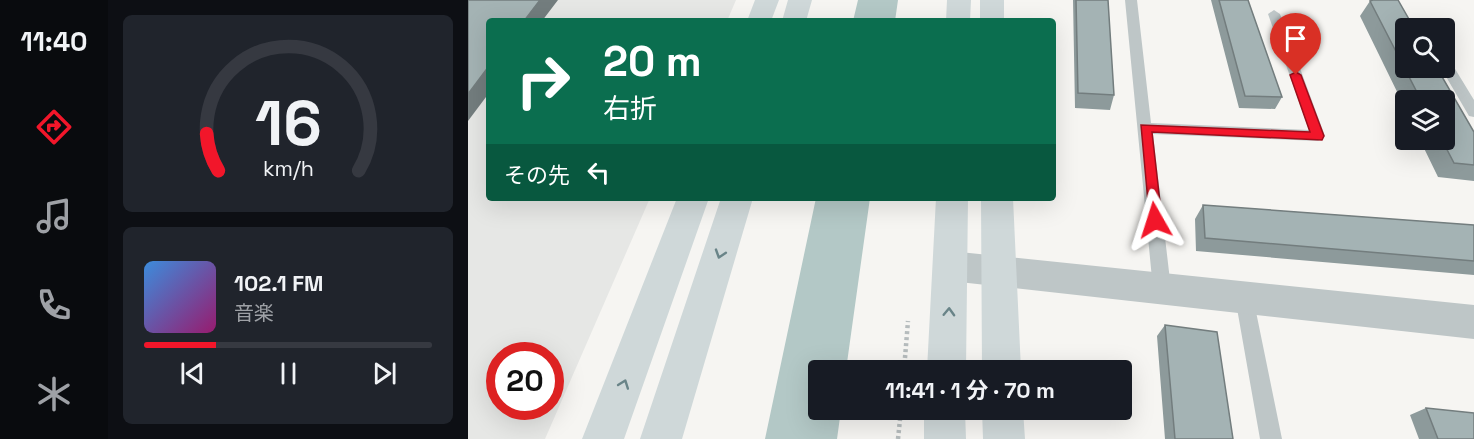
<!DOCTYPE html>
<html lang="ja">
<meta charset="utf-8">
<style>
:root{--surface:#171b24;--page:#20242c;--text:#f1f3f6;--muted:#9ea1a6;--line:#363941;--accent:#f2162a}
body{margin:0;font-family:"Space Grotesk","Noto Sans JP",sans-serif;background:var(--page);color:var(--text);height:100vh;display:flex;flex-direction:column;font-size:22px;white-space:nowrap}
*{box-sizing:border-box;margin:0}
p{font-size:20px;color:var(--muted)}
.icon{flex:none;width:33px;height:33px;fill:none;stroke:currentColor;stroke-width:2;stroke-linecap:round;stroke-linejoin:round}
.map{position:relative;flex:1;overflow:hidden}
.drawer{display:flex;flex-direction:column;gap:15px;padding:15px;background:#0d0f14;width:360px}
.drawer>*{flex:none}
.guide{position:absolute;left:18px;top:18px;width:570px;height:183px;border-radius:6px;box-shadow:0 6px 24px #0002;background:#0b6e4f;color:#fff;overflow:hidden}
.fabs{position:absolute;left:927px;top:18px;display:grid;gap:12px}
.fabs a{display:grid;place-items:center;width:60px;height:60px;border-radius:6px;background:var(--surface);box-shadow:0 6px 24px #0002;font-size:30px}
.speed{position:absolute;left:18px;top:342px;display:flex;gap:12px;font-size:30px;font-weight:700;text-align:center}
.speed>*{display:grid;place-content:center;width:78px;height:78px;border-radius:50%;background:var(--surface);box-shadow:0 6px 24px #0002;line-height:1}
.speed .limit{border:9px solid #d22;background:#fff;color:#111}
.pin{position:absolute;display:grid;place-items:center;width:51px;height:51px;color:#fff;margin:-62px -26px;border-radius:50% 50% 50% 0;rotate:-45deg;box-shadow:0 0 6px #0007}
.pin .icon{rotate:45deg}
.me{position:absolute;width:66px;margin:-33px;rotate:354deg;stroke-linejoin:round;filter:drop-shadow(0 0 4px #0008)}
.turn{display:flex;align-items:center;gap:21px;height:126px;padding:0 18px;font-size:27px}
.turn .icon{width:78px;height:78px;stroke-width:2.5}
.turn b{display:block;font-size:42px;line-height:51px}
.then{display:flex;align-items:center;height:57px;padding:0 18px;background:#0003;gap:12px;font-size:22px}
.drawer .card{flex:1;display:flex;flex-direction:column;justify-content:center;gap:9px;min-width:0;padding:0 21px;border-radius:9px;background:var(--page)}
.drawer .dial{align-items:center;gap:0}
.dial svg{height:156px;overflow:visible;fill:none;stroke:var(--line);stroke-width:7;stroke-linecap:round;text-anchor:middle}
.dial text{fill:var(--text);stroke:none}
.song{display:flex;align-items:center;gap:18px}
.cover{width:72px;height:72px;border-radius:9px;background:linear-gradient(135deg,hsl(210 70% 55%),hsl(320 70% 35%))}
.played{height:6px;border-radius:3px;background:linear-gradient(90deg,var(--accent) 25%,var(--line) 25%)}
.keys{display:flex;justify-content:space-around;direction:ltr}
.trip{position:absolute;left:340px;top:360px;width:324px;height:60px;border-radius:6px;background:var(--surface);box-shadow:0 6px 24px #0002;font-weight:700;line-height:60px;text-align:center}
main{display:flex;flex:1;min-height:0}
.tab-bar{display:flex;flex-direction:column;width:108px;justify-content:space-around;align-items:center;background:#090b0e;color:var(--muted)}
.tab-bar .icon{width:42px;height:42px}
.tab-bar .selected{color:var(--accent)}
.tab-bar b{font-size:27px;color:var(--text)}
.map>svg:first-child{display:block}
.built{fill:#e6e7e5;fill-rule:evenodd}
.water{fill:#b3c8c6}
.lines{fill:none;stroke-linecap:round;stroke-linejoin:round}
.path{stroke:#b6bcbd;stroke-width:4.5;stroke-dasharray:3 3;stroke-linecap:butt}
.lane{fill:#bec6c7;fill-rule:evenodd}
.street{fill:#bec6c7;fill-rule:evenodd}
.secondary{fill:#cfd8d9;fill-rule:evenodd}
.wall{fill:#8d9a9b}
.shaded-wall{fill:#737d7e}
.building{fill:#a4b3b4;stroke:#737d7e;stroke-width:1.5}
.oneway{stroke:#698488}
.route{fill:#f2162a;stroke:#9d0e1b;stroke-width:1.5}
</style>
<main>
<nav class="tab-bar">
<b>11:40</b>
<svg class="icon selected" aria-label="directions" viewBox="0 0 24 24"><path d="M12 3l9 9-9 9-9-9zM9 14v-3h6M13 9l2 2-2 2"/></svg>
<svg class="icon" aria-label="music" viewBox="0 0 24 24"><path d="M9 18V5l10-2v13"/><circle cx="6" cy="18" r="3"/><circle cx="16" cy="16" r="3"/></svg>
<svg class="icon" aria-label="phone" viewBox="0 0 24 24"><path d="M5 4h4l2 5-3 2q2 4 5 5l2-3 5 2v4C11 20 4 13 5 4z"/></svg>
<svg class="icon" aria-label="climate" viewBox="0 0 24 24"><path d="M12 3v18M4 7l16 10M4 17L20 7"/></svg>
</nav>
<section class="drawer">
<div class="card dial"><svg viewBox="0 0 100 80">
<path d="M14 69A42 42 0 1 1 86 69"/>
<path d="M14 69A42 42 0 0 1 8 50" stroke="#f2162a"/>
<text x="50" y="56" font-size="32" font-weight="700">16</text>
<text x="50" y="72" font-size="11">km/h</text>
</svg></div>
<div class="card">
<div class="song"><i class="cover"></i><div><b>102.1 FM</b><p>音楽</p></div></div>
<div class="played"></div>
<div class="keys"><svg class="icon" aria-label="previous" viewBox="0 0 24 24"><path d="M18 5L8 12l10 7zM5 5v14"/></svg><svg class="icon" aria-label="pause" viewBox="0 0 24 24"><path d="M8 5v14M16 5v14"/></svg><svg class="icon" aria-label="next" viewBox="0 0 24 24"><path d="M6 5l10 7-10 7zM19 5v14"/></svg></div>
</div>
</section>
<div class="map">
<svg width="1006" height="439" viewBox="0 0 1006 439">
<rect width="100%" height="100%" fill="#f6f5f2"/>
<!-- built -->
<path class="built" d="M0,0H268L259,21H21V198H182L77,439H0ZM32,356H82V406H32Z"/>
<!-- water -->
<path class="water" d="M390,0H430L427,21H385Z
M348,198H402L378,370H351V410H373L369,439H297Z"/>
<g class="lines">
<!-- path -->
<path class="path" d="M436,370L440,321
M430,439L433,410"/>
<!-- lane -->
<path class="lane" d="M657,0H669L683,123L841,130L800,14L806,10L812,14L857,136L850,141L685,134L703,289L700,295L694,297L688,295L685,289Z
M976,58L981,59L1006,100V117L1001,116L973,68H976Z
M776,289L782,291L785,297L814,439H792L767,297L770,291Z"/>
<!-- street -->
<path class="street" d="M482,251L1006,305V339L482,281L470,277L465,266L470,255Z"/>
<!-- secondary -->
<path class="secondary" d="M287,0H311L303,21H279Z
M320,0H344L338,21H314Z
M479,0H503L502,21H478Z
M512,0H536V21H512Z
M209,198H241L156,439H114Z
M253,198H285L214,439H172Z
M468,198H500L498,370H459Z
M513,198H545L553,370H514Z
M456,410H497L498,439H456Z
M514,410H555L557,439H515Z"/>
</g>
<!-- wall -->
<path class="wall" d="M605,0H640L646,95L642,110L607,108Z
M743,0H780L814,97L807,109L771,108Z
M902,1L1006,132V181L970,177L952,140H976V100H938V110L892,16Z
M735,205L1006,225V275L728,251L727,219Z
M697,325L765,439H697L689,336Z
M958,408L1006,439H951L942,415Z"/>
<!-- shaded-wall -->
<path class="shaded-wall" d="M72,0H90L74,21H56Z
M21,66V93L0,121V94Z"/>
<!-- building -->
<path class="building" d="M0,0H72L56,21H21V66L0,94Z
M608,0H640L646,95L610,93Z
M751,0H780L814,97L777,96Z
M905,0H930L946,28H938V68H969L1006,132V165L986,163L974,140H976V100H953L902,1Z
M735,205L1006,225V261L737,238Z
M697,325L749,332L765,439H707Z
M958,408L1006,413V439H970Z"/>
<!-- one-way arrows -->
<defs><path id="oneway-chevron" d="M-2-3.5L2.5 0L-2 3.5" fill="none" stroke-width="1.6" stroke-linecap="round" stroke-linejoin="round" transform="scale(1.5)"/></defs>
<g class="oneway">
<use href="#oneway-chevron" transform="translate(252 254) rotate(108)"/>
<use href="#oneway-chevron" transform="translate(481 312) rotate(-88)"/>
<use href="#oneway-chevron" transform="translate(156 384) rotate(-70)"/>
</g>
<!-- route -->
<path class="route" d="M828,72L833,75L856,136L854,140L684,132L694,220L692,224H682L673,125L842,132L822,75Z"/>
</svg>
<div class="fabs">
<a><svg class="icon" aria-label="search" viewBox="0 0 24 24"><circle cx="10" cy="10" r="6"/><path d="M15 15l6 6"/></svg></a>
<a><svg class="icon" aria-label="layers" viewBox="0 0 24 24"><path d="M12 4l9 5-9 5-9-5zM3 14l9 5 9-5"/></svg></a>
</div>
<div class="speed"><div class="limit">20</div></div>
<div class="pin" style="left:828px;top:75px;background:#d93025"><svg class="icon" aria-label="arrive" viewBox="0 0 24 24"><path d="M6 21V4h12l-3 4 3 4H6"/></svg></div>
<svg class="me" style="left:687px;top:220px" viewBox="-20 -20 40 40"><path d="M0-17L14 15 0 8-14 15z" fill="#f2162a" stroke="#fff" stroke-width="4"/></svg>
<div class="trip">11:41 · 1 分 · 70 m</div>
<div class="guide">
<div class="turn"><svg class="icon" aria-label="right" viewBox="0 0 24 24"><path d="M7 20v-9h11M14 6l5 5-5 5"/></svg><div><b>20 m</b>右折</div></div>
<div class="then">その先<svg class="icon" aria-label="left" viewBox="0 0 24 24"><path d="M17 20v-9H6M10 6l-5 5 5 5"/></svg></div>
</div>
</div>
</main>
